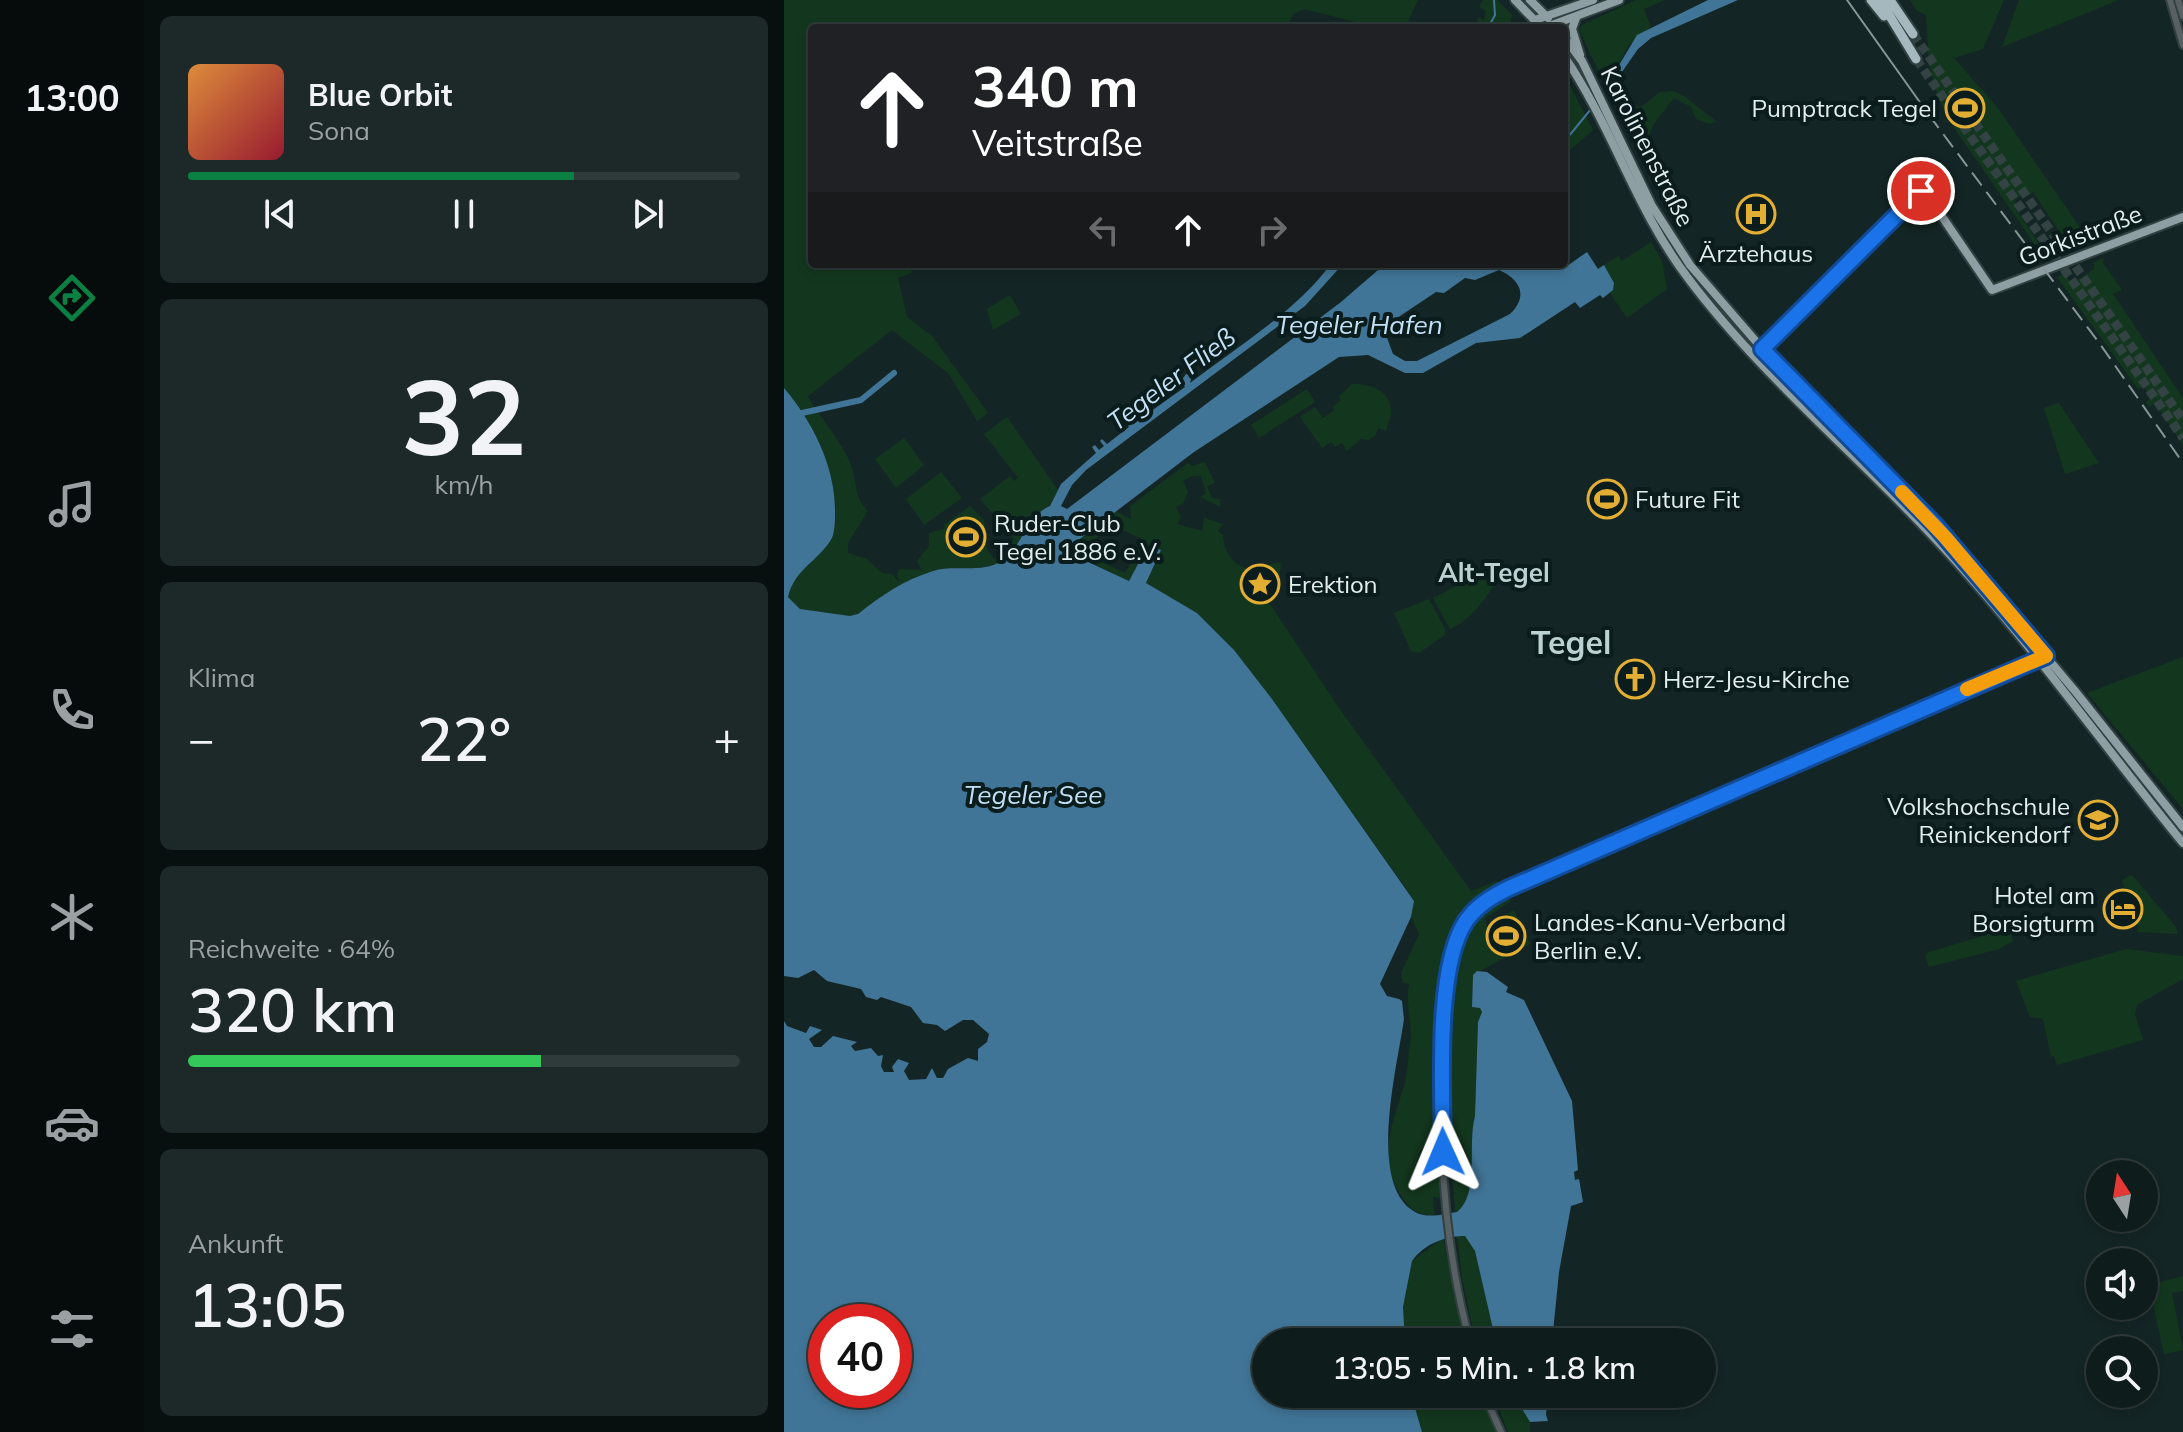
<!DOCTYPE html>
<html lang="de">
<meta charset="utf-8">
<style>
:root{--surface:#0f1c1c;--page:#1d2929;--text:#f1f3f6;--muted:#9ba1a3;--line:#2f3a3b;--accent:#0b8043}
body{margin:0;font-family:Mulish,sans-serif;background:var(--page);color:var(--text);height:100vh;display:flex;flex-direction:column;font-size:30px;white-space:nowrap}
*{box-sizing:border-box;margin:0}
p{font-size:26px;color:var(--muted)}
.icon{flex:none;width:44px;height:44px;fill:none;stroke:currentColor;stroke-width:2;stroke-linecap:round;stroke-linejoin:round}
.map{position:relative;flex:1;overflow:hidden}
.drawer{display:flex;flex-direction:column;gap:16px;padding:16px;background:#080f0f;width:640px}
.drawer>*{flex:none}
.guide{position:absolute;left:24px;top:24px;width:760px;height:244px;border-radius:8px;box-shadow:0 4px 12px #0003,0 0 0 2px var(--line);background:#202124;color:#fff;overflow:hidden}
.needle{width:52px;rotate:348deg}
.buttons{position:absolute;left:1302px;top:1160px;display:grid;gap:16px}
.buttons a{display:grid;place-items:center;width:72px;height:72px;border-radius:50%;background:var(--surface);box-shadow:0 4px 12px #0003,0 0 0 2px var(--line);font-size:40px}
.speed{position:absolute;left:24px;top:1304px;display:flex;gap:16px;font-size:40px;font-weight:700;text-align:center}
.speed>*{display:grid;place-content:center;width:104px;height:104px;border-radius:50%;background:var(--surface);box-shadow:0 4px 12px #0003,0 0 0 2px var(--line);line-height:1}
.speed .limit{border:12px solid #d22;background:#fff;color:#111}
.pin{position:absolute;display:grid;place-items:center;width:68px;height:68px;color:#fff;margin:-34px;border:4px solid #fff;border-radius:50%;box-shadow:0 2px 8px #0007}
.me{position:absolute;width:88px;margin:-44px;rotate:359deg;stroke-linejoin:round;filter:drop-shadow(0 0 6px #0008)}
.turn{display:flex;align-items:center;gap:28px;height:168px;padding:0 32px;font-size:36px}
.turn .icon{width:104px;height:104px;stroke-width:2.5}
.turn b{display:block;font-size:56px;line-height:68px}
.lanes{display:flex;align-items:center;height:76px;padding:0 32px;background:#0003;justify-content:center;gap:40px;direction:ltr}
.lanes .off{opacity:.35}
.big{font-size:60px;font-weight:600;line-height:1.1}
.drawer .tile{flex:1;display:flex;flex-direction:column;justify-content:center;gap:12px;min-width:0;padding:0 28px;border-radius:12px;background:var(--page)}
.drawer .dial{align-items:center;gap:0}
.dial b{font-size:104px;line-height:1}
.song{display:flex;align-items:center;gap:24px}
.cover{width:96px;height:96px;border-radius:12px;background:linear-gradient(135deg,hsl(30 70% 55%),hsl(350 70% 35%))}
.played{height:8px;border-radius:4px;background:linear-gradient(90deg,var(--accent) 70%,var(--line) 70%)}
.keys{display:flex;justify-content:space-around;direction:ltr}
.heat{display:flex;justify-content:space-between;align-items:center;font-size:44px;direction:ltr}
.charge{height:12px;border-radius:6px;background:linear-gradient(90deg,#34c759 64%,var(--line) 0)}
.trip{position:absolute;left:468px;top:1328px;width:464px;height:80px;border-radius:40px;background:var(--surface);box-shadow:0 4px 12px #0003,0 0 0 2px var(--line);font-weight:600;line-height:80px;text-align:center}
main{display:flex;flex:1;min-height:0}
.menu{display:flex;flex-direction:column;width:144px;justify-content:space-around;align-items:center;background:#060b0b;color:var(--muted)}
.menu .icon{width:56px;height:56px}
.menu .on{color:var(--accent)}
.menu b{font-size:36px;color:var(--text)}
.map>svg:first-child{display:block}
.green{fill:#13371e;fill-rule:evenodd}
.water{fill:#417597;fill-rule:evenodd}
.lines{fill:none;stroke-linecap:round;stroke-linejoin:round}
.stream{stroke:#417597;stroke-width:2}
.canal{stroke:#417597;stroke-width:6}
.highway-tunnel{stroke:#334343;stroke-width:9;stroke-dasharray:9 4.5;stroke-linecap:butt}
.minor-casing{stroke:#314141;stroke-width:10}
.major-casing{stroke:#314141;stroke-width:12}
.highway-casing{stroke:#314141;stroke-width:13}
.minor{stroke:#586063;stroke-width:6}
.major{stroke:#8e9fa4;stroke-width:8}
.highway{stroke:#a4b8bd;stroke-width:9}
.tram{stroke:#889595;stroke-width:2}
.rail{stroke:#889595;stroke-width:2;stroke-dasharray:16 8;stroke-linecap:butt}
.route-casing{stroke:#114b97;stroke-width:20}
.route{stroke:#1a73e8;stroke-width:14}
.slow{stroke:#f59e0b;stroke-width:14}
.labels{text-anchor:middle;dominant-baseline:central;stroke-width:8;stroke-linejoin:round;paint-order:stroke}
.poi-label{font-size:24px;fill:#e2eded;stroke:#0a1c1c;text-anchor:start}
.street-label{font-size:24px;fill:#e2eded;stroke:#0a1c1c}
.water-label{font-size:26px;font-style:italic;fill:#c3e1f6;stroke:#0a1c1c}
.neighbourhood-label{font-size:26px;font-weight:bold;fill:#bcd1d1;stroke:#0a1c1c}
.district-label{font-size:32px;font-weight:bold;fill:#bcd1d1;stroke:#0a1c1c}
</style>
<main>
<nav class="menu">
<b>13:00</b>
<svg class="icon on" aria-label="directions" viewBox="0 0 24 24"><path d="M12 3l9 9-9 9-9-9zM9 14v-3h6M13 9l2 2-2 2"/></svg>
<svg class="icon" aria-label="music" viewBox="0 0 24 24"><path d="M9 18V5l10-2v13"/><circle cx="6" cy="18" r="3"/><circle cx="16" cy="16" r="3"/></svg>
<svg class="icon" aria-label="phone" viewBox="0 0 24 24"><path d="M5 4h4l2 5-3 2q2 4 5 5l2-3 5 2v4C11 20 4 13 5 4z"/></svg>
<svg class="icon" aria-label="climate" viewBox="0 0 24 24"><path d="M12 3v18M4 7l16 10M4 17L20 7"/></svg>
<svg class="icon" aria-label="car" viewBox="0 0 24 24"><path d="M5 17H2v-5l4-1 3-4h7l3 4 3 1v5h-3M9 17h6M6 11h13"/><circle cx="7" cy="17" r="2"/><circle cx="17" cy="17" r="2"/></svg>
<svg class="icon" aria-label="filters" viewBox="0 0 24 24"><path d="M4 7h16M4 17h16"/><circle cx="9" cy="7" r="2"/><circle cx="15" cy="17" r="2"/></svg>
</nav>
<section class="drawer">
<div class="tile">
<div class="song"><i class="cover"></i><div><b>Blue Orbit</b><p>Sona</p></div></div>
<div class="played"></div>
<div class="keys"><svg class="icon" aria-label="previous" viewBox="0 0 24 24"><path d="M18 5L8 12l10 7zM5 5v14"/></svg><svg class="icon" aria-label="pause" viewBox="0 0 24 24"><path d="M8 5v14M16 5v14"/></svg><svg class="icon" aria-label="next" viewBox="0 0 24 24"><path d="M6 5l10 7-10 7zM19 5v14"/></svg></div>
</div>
<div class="tile dial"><b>32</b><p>km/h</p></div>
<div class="tile"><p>Klima</p>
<div class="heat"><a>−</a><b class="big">22°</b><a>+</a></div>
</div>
<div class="tile"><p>Reichweite · 64%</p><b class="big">320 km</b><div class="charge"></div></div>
<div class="tile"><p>Ankunft</p><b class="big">13:05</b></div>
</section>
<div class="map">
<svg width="1399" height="1432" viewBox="0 0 1399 1432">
<rect width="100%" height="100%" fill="#142525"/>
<!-- green -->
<path class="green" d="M0,0H634L621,28H595L520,9L509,14L503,28H28V264H126L128,273L114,278L123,317L148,336L204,413L193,421L165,374L108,330L24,396C37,421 62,445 69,471C73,488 71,498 84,511L64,543V553L83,559L98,573L108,574L115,582L113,574L116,569L137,570L133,561L145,546V533L160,529V525L186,506L200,520L203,549L210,560L230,539L196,499L226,476L230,481L234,478L200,434L223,417L274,490L266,506C243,515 238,548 217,561C198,574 169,564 149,571C120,580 98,595 74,614L66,616L16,609L4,597C11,568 35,561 48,538C51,531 51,520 51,513C52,468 29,422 0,388Z
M699,0H713L728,15L726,23L717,28H691L694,17L700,20L702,11L695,7Z
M852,0H881L860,9L867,27L845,45L822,87L795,30L798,25Z
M1126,0H1220L1199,49L1170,58L1214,108L1303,238L1309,240L1284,250L1282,242L1249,192L1246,195L1243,191L1231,200L1232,210L1260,251L1262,248L1278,252L1261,259L1166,122L1154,97L1145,65L1142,15L1133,11Z
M1235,0H1335L1218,47Z
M780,74L809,130L780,155Z
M889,91L900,96L933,122L925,124L912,119L907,107L890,98L871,122L855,156L828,99L857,107L876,92Z
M867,242L878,261L883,289L843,318L826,293L830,283L820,265L834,256L838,261Z
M1320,258L1319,263L1338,290L1329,294L1399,398V445L1371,403L1365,407L1362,402L1367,398L1359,386L1354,389L1273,277L1280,274L1285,280L1292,281L1310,269V262Z
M226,295L237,314L209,330L203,309Z
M568,384C585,384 607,389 607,412C607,418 603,426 602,431L594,428L591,436L584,440L577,439L563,451L558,443L551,447L547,442L538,448L516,417L531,407L539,418L550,410L548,407L557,400L555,396Z
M523,389L531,402L475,438L467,425Z
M1274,403H1275L1315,463L1281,474L1260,408Z
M120,438L140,465L112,488L91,459Z
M421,462L431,483L423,486L428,498L436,499V507L416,497L422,493L417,476H408L399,481L404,492L399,504L392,507L397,518L393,524L418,531L420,518L439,524L434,531L439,535C440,553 451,570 472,569C481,568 487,561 497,563L495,582L486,585L484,601L555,708L687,891L713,881L716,886C696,899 679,911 668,933C655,960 656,995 655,1025C652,1083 653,1139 656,1198L649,1197L650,1215C636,1216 628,1211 620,1200C591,1160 609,1123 621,1082C624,1070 624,1057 626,1045C629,1024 621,1004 625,984L619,983L617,973L635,934L627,917L630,900L488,699L450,650L413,613L362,583L377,551L362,549L345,581L284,551L286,545L332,511L347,519L346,506L404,463L408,466ZM328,525L360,540L341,573L296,552Z
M157,472L178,498L140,525L122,499Z
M713,566L718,571C705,594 691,618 666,629L649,598Z
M645,599L661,629V635L635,653L627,651L610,613Z
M1399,657V809L1303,693Z
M1348,875L1392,927L1394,934L1353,932L1355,928L1338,880Z
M723,896L726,902L701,918L703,927L730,910L746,944L689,975L688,1007L696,1008L698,1012L694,1022L691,1116C683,1143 697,1200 671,1213L664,1102L672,960L679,937L690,920Z
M1219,930L1226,931L1229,941L1215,949L1145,967L1141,955L1145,952Z
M1342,949L1399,956V979L1353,1005L1351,1014L1359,1040L1273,1065L1270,1056L1267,1057L1259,1019L1246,1017L1232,981Z
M673,1236H681L691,1251L712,1342H692L678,1278Z
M659,1238L681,1342H621L619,1307L628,1261Z
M1399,1276V1291L1388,1293L1399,1350L1380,1354L1368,1299L1360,1300V1286Z
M627,1394H697L712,1432H638Z
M709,1394H729L746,1422V1432H724Z"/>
<!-- water -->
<path class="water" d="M924,0H954L867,38L854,49L824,92L822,87L853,35Z
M803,252L814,269L820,265L830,283L829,290L819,298L816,295L796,308L791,302L736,338L692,343L639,373H621L584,355L555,357L410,452L284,548L287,554L345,581L362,549L368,547L377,550L362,583L413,613L450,650L488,699L630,901L627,917L596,984L603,996L615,999L618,1001L620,1019C614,1064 582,1185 631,1212C643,1219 661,1214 673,1212C696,1194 683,1145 691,1116L694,1022L698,1012L696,1008L688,1007L689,975L693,971L703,972L724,987L722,992L740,1000L788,1101L794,1170L790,1172L791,1180L795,1179L799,1202L787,1206L775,1272L768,1342H712L691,1251L681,1236C661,1236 640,1244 628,1261L619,1307L621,1342H482V1394H627L638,1432H0V1021L3,1026L22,1033L26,1026L38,1030L25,1039L30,1047H37L49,1036L73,1042L67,1046L71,1051L87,1048L94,1056L99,1055L97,1066L100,1072H110L108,1067L114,1059L125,1063L120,1071L125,1080L142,1079L148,1068L153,1078H159L164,1069L184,1058L194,1061V1049L203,1042L205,1034L189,1020H179L161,1031L153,1025L139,1023L127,1007L97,997L93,1000L82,997L77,989L43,981L30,970L14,978L0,976V388C29,422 52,468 51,513C51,520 51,531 48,538C35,561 11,568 4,597L16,609L66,616L74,614C98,595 120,580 149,571C169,564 198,574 217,561C238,548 243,515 266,506L277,484L312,453L308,447L311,445L315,450L320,446L316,441L318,439L323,444L345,427L342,422L345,420L349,424L401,387L397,381L402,374L408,375L406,383C454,346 510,313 547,264H559L521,306L302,470L288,485L277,506L283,509L557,302L601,264L780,262L783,266ZM715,270C736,279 745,296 726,314L633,361H621L609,354L602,335L610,320L652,292L660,293L681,278L691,280ZM42,1322H110V1390H42Z
M729,1394H764L762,1415L764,1421L746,1422Z"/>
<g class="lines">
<!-- stream -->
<path class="stream" d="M704,28L711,15L710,0
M780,142L807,109"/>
<!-- canal -->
<path class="canal" d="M18,413L77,400L110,373"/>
<!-- highway-tunnel -->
<path class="highway-tunnel" d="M1129,34L1399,420
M1132,59L1399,438"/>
<!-- minor casing -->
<g class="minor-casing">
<path id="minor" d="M1386,0L1399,45
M1394,0L1399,16
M686,1342C653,1220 651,1083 666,958C677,924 694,904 725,888L1256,658
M700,1394L717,1432"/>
</g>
<!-- major casing -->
<g class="major-casing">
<path id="major" d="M731,0L758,28
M746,0L764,18
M792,18L788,29L796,55
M751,20L809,0
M760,28L835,0
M780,37L798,61L868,206L906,265L1000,374L1159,534L1291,691L1399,827
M780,56C828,126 852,210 904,278C973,370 1063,446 1142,529C1235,626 1314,739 1399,843
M976,352L1137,191L1142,193L1208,290L1399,217"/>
</g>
<!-- highway casing -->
<g class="highway-casing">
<path id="highway" d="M1087,0L1100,16
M1096,0L1132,59
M1106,0L1129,34"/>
</g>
<!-- minor -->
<use href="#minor" class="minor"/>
<!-- major -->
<use href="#major" class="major"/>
<!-- highway -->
<use href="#highway" class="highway"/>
<!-- tram -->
<path class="tram" d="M1063,0L1145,115"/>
<!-- rail -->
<path class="rail" d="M1145,115L1316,344L1399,463"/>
</g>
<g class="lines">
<!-- route casing -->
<g class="route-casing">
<path id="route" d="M659,1152C659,1093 650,969 682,921C693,905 709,896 725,888L1262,656L1152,526L978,349L1137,191"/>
</g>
<!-- route -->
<use href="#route" class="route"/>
<!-- slow -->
<path class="slow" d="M1118,492L1161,537L1262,656L1183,689"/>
</g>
<!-- icons -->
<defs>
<g id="stadium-ring" transform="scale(2)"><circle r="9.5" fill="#0a1c1c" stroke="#e3ae34" stroke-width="1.5"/><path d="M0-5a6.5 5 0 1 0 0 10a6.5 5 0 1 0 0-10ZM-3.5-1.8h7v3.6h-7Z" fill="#e3ae34"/></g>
<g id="hospital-ring" transform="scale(2)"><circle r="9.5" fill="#0a1c1c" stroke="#e3ae34" stroke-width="1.5"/><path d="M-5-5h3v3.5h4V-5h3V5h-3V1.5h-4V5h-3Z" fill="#e3ae34"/></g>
<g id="sight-ring" transform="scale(2)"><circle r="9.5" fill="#0a1c1c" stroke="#e3ae34" stroke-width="1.5"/><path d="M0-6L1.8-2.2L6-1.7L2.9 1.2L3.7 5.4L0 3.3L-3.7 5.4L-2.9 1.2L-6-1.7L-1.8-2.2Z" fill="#e3ae34"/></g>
<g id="church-ring" transform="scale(2)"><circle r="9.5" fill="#0a1c1c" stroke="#e3ae34" stroke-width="1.5"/><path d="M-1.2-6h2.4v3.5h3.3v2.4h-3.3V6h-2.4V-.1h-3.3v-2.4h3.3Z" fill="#e3ae34"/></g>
<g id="university-ring" transform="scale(2)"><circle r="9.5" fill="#0a1c1c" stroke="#e3ae34" stroke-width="1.5"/><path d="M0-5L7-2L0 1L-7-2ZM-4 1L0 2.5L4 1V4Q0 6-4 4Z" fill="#e3ae34"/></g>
<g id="hotel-ring" transform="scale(2)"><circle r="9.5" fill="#0a1c1c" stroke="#e3ae34" stroke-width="1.5"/><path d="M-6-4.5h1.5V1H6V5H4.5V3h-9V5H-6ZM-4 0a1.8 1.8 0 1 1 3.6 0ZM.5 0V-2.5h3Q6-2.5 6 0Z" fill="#e3ae34"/></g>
</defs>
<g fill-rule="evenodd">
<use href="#stadium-ring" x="1181" y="108"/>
<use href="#hospital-ring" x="972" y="214"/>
<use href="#stadium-ring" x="823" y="499"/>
<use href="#stadium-ring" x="182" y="537"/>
<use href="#sight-ring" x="476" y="584"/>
<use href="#church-ring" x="851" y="679"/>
<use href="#university-ring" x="1314" y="820"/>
<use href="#hotel-ring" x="1339" y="909"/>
<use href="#stadium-ring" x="722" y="936"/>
</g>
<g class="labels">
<!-- poi labels -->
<g class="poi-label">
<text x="1153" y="108" text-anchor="end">Pumptrack Tegel</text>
<text x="972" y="253" text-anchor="middle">Ärztehaus</text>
<text x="851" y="499">Future Fit</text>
<text x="210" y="523">Ruder-Club<tspan x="210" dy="28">Tegel 1886 e.V.</tspan></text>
<text x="504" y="584">Erektion</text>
<text x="879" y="679">Herz-Jesu-Kirche</text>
<text x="1286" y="806" text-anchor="end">Volkshochschule<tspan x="1286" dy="28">Reinickendorf</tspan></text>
<text x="1311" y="895" text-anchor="end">Hotel am<tspan x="1311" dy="28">Borsigturm</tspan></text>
<text x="750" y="922">Landes-Kanu-Verband<tspan x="750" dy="28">Berlin e.V.</tspan></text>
</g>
<!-- street labels -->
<g class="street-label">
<text transform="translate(864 146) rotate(63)">Karolinenstraße</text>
<text transform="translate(1296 235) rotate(-21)">Gorkistraße</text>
</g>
<!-- water labels -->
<g class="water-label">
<text x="575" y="324">Tegeler Hafen</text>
<text transform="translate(387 379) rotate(-37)">Tegeler Fließ</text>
<text x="249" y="794">Tegeler See</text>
</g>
<!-- neighbourhood labels -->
<g class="neighbourhood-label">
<text x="710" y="572">Alt-Tegel</text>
</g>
<!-- district labels -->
<g class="district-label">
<text x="787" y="642">Tegel</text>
</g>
</g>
</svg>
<div class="buttons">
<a><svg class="needle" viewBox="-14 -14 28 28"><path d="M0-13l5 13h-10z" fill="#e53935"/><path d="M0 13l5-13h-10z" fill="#9ba1a3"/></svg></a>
<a><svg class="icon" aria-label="sound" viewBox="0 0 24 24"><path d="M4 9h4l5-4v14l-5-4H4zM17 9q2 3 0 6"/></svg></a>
<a><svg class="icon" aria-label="search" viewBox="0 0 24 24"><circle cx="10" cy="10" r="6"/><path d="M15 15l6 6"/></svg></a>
</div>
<div class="speed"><div class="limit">40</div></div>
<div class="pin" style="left:1137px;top:191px;background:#d93025"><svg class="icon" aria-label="arrive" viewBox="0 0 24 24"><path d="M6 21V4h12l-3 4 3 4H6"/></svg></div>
<svg class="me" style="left:659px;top:1152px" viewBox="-20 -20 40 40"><path d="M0-17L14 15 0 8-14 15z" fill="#1a73e8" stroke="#fff" stroke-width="4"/></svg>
<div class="trip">13:05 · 5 Min. · 1.8 km</div>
<div class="guide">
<div class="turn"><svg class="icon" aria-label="ahead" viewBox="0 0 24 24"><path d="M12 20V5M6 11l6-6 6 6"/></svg><div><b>340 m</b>Veitstraße</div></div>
<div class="lanes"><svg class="icon off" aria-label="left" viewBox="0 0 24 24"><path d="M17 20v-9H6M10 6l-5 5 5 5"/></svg><svg class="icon" aria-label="ahead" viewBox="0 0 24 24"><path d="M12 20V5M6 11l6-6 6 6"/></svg><svg class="icon off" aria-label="right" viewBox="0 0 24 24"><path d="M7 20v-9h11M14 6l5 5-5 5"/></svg></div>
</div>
</div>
</main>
